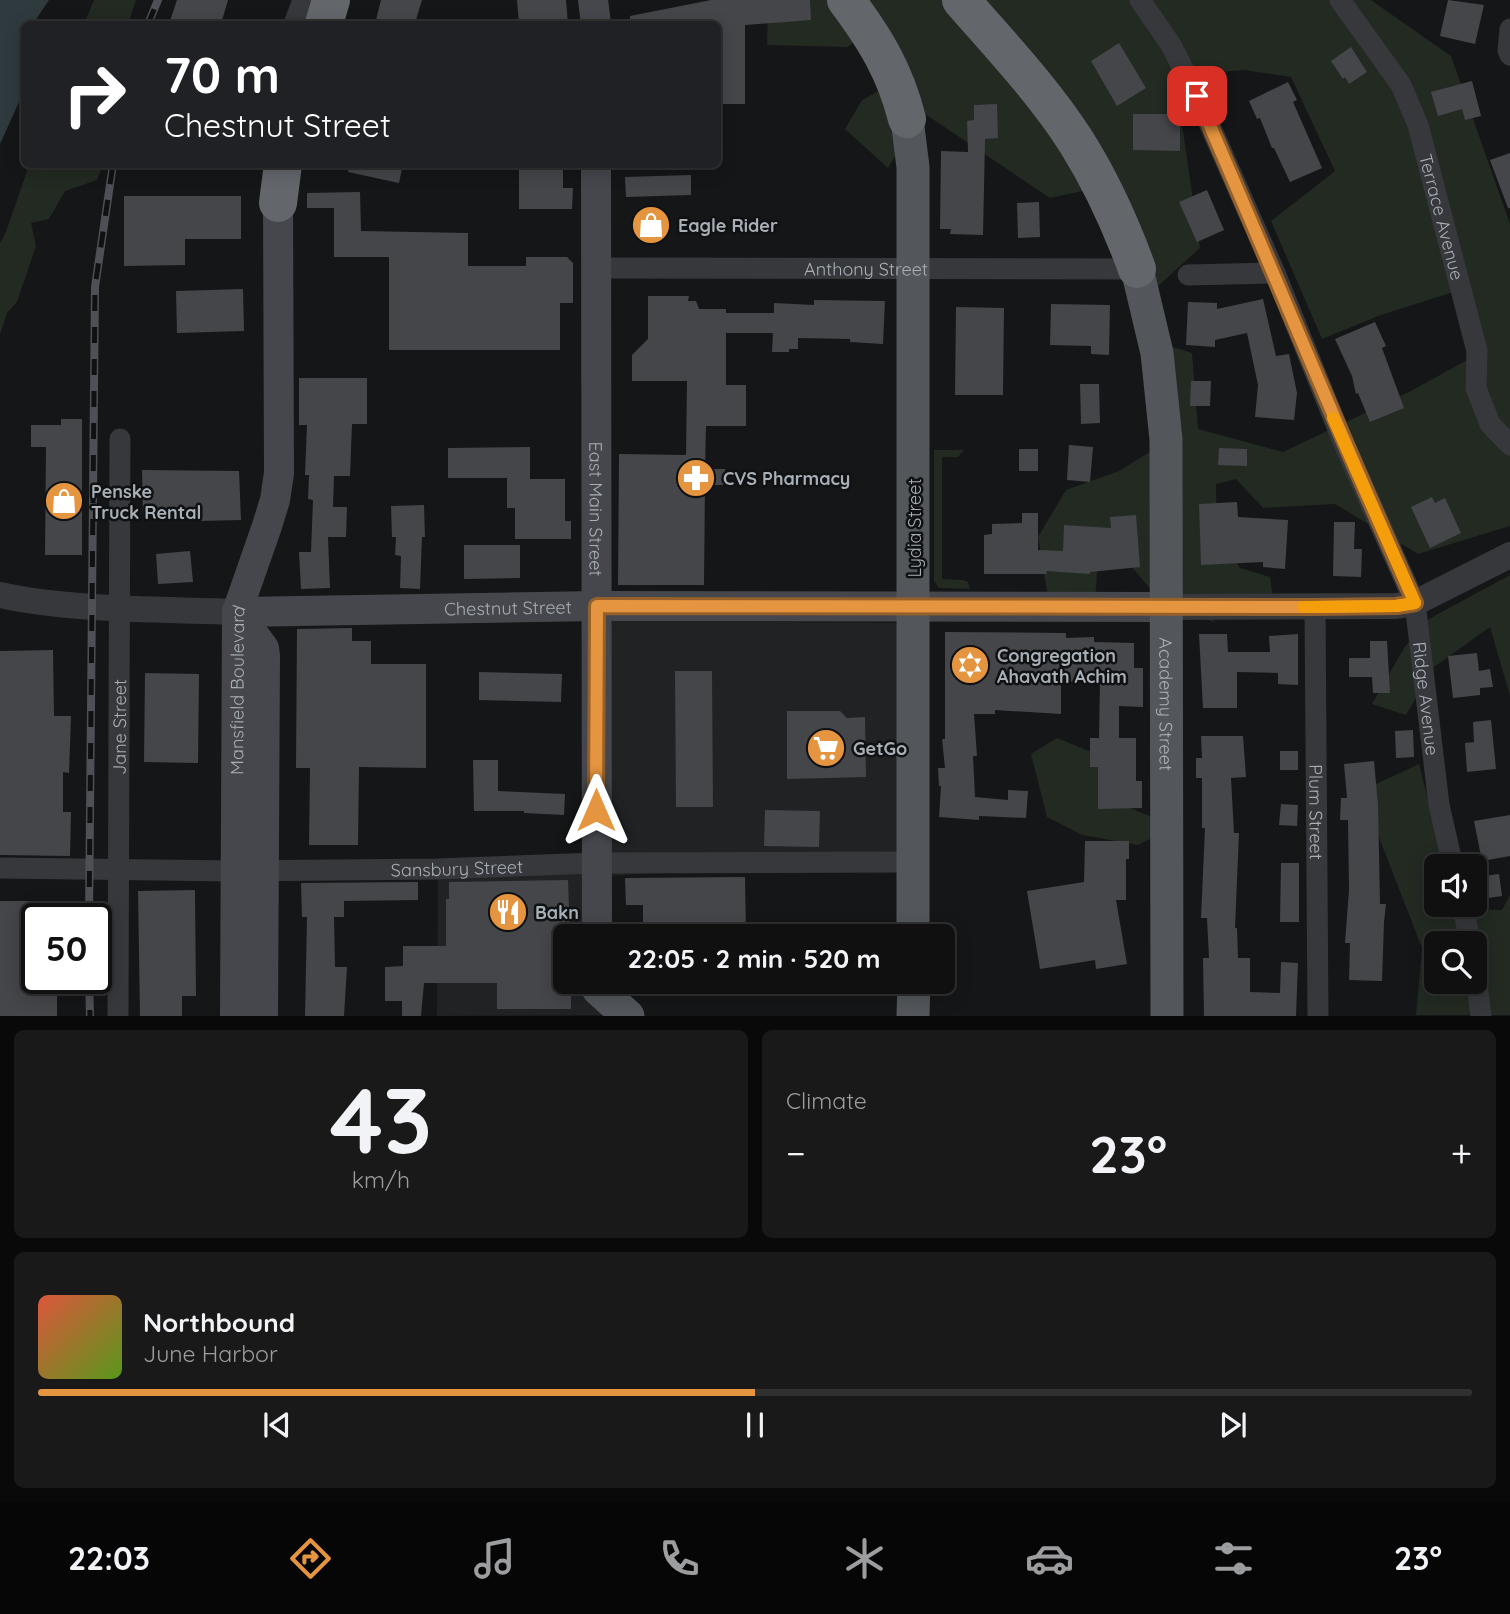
<!DOCTYPE html>
<meta charset="utf-8">
<style>
:root{--surface:#101011;--page:#19191a;--text:#f1f3f6;--muted:#9c9d9f;--line:#303031;--accent:#e5943f}
body{margin:0;font-family:Quicksand,sans-serif;background:var(--page);color:var(--text);height:100vh;display:flex;flex-direction:column;font-size:26px;white-space:nowrap}
*{box-sizing:border-box;margin:0}
p{font-size:23px;color:var(--muted)}
.icon{flex:none;width:38px;height:38px;fill:none;stroke:currentColor;stroke-width:2;stroke-linecap:round;stroke-linejoin:round}
.map{position:relative;height:1016px;overflow:hidden}
.side{display:flex;flex-direction:column;gap:14px;padding:14px;background:#090909;flex:1}
.side>*{flex:none}
.banner{position:absolute;left:21px;top:21px;width:700px;height:147px;border-radius:10px;box-shadow:0 4px 18px #0003,0 0 0 2px var(--line);background:#202124;color:#fff;overflow:hidden}
.tools{position:absolute;left:1424px;top:854px;display:grid;gap:14px}
.tools a{display:grid;place-items:center;width:63px;height:63px;border-radius:10px;background:var(--surface);box-shadow:0 4px 18px #0003,0 0 0 2px var(--line);font-size:35px}
.speed{position:absolute;left:21px;top:903px;display:flex;gap:14px;font-size:35px;font-weight:700;text-align:center}
.speed>*{display:grid;place-content:center;width:91px;height:91px;border-radius:50%;background:var(--surface);box-shadow:0 4px 18px #0003,0 0 0 2px var(--line);line-height:1}
.speed .limit{border:4px solid #111;border-radius:10px;background:#fff;color:#111}
.pin{position:absolute;display:grid;place-items:center;width:60px;height:60px;color:#fff;margin:-30px;border-radius:14px;box-shadow:0 4px 10px #0006}
.me{position:absolute;width:77px;margin:-38px;rotate:0deg;stroke-linejoin:round;filter:drop-shadow(0 0 5px #0008)}
.turn{display:flex;align-items:center;gap:24px;height:147px;padding:0 28px;font-size:32px}
.turn .icon{width:91px;height:91px;stroke-width:2.5}
.turn b{display:block;font-size:49px;line-height:60px}
.big{font-size:52px;font-weight:700;line-height:1.1}
.side .tile{flex:1;display:flex;flex-direction:column;justify-content:center;gap:10px;min-width:0;padding:0 24px;border-radius:10px;background:var(--page)}
.side .dial{align-items:center;gap:0}
.dial b{font-size:91px;line-height:1}
.song{display:flex;align-items:center;gap:21px}
.cover{width:84px;height:84px;border-radius:10px;background:linear-gradient(135deg,hsl(10 70% 55%),hsl(90 70% 35%))}
.played{height:7px;border-radius:4px;background:linear-gradient(90deg,var(--accent) 50%,var(--line) 50%)}
.keys{display:flex;justify-content:space-around;direction:ltr}
.heat{display:flex;justify-content:space-between;align-items:center;font-size:38px;direction:ltr}
.side .tiles{flex:1;display:grid;gap:14px;grid-template-columns:1fr 1fr}
.tile:last-child{grid-column:span 2}
.trip{position:absolute;left:553px;top:924px;width:402px;height:70px;border-radius:10px;background:var(--surface);box-shadow:0 4px 18px #0003,0 0 0 2px var(--line);font-weight:700;line-height:70px;text-align:center}
.menu{display:flex;height:112px;justify-content:space-around;align-items:center;background:#060607;color:var(--muted)}
.menu .icon{width:49px;height:49px}
.menu .on{color:var(--accent)}
.menu b{font-size:32px;color:var(--text)}
.map>svg:first-child{display:block}
.built{fill:#212224}
.green{fill:#222a22;fill-rule:evenodd}
.water{fill:#2f3a3f}
.building{fill:#44464a}
.lines{fill:none;stroke-linecap:round;stroke-linejoin:round}
.minor{stroke:#37383c;stroke-width:21}
.tertiary{stroke:#37383c;stroke-width:26}
.secondary{stroke:#45474c;stroke-width:30}
.primary{stroke:#53565b;stroke-width:33}
.motorway{stroke:#63676c;stroke-width:38}
.rail-casing{stroke:#4e5055;stroke-width:8}
.rail{stroke:#101112;stroke-width:5;stroke-dasharray:16;stroke-linecap:butt}
.route-casing{stroke:#956029;stroke-width:18}
.route{stroke:#e5943f;stroke-width:12}
.slow{stroke:#f59e0b;stroke-width:12}
.labels{text-anchor:middle;dominant-baseline:central;stroke-width:5;stroke-linejoin:round;paint-order:stroke}
.street-label{font-size:18px;fill:#a8afb6;stroke:#101112}
.poi-label{font-size:18px;font-weight:bold;fill:#a8afb6;stroke:#101112;text-anchor:start}
</style>
<div class="map">
<svg width="1510" height="1016" viewBox="0 0 1510 1016">
<rect width="100%" height="100%" fill="#151617"/>
<!-- built -->
<path class="built" d="M610,621L899,623L900,855L583,878L597,936H565V982H609L618,1015L437,1016L438,869L610,853Z"/>
<!-- green -->
<path class="green" d="M94,0H136L128,24H84Z
M768,0H1371L1451,56L1510,224V526L1418,554L1335,504L1263,508L1236,479L1216,484L1217,537L1240,568L1270,577L1273,599L1195,600L1216,623L1157,597L1100,529L1095,602H1049L1038,537L1066,490L1119,471L1182,432L1170,346L1192,353L1198,429L1283,452L1409,392L1487,349L1469,287L1381,315L1322,339L1271,221L1335,171L1291,77L1244,70L1175,76L1200,248L1158,286L1092,189L1050,198L922,112L888,168L845,129L862,100L884,88L876,23L848,47L767,45Z
M29,165H103L97,180L65,191L49,219L31,223L36,246L17,302L7,313L0,335V243L6,232Z
M934,450H964L958,457H942V579L963,580L968,582L970,589L939,588L934,581Z
M1510,575V696L1490,627L1434,667L1406,715L1372,704L1404,648L1427,620Z
M1057,738L1104,757L1105,798L1157,819L1156,836L1138,845L1082,835L1047,817L1031,754Z
M1419,764L1445,866H1437V905H1455L1456,909L1502,910L1510,895V1015H1416L1422,948L1361,791ZM1437,943H1475V982H1437Z"/>
<!-- water -->
<path class="water" d="M0,0H49L33,24H24V68L19,102L0,144Z"/>
<!-- building -->
<path class="building" d="M177,0H228L221,24H169Z
M381,0H422L415,23L405,20L404,24H375Z
M517,0H566L568,24H519Z
M711,0H810L811,20L745,25V104H718V24H630V16Z
M1448,0L1484,5L1475,44L1440,36Z
M1119,43L1146,88L1117,106L1091,61Z
M1351,47L1367,72L1349,84L1345,77L1343,79L1331,61Z
M1472,81L1481,116L1465,120L1462,109L1438,116L1431,92Z
M1288,82L1297,100L1293,102L1322,168L1290,182L1274,148H1272L1260,118L1257,119L1249,101Z
M997,104L998,138L985,139L983,235L950,234L951,229H940L941,151L968,152L967,121L974,120V105Z
M1133,114H1171L1170,119H1180V151L1133,150Z
M1510,153V208H1508L1490,160Z
M349,164H403L399,183L348,172Z
M519,164H563V188H573L572,209H519Z
M691,175V195L626,197L625,177Z
M1207,190L1224,230L1197,242L1179,202Z
M360,192L361,231L468,233V266H526V257H567L573,263V303H560V350H389V257H334V208H307V193Z
M124,196H241V239H185V265L124,266Z
M1039,202L1040,237L1018,238L1017,203Z
M243,289L244,331L177,333L176,291Z
M648,296H689L688,301H696L699,309H726V313H774V303L814,305V300L885,301L883,344L850,342V339L798,338V349H789V352H772L773,333H726V385H746V426H706L705,469H725V485H705L704,585H618L619,454L686,455L687,381H632V355L648,339Z
M1263,299L1276,356L1289,354L1297,393L1294,420L1255,417L1258,385L1247,333L1215,340V347L1186,345L1188,302L1217,303V309Z
M1051,304L1110,305L1109,355L1091,354V346L1050,345Z
M956,307L1004,308L1003,395H955Z
M1375,322L1386,346L1382,348L1404,408L1370,422L1358,393L1356,394L1352,376L1335,339Z
M299,378H367V424H352L350,476H334L333,507H347L346,537H328L330,588L301,589L299,552H311L313,500L308,499L309,475H305L307,425H299Z
M1191,381H1211L1210,406H1190Z
M1080,384H1099L1100,423L1081,424Z
M61,419H82V555H45L46,447H31V425H61Z
M1069,445L1093,447L1090,482L1067,480Z
M530,447V479H565V521H571V539H515V508H507V478H448V448Z
M1219,448L1247,449V466L1218,465Z
M1019,449H1038V471H1019Z
M142,470L239,471L241,520L198,521V516H143Z
M1432,497L1435,503L1445,498L1461,533L1430,548L1411,507Z
M1237,502L1238,517L1288,520L1285,569L1263,567V562L1201,565L1199,504Z
M424,505L425,537H422L420,589L400,588L401,556L395,555L396,537H392L391,506Z
M1022,513H1038V550L1063,551L1064,525L1111,528L1110,517L1136,515L1140,567L1090,572V574L1046,571L1047,574H984V535L992,534V524L1022,523Z
M1334,522H1355L1354,549H1362L1361,577L1333,576Z
M464,545H520V578L464,579Z
M190,551L193,582L158,584L156,554Z
M352,628V641H371V664H426V768L359,767L358,845H309L310,768H296L297,629Z
M945,632L1066,633V638L1094,637V642L1134,643V668H1143V707L1119,706V738H1136V781H1142V808L1098,809V767H1090V738H1099L1100,681L1061,682V714L995,710V714H974L977,756H973L975,797L1008,800V790L1028,791L1026,818L979,816V820L939,817L941,786H939L938,768H945L942,739H945Z
M1199,634H1227L1228,652H1270L1269,636L1298,634V685L1278,684V673L1237,672V708H1203Z
M1370,641H1387L1390,693H1373L1372,677H1349V658H1370Z
M53,650L54,716H71L69,773L63,772V812H71L70,856L0,855V651Z
M1477,653L1479,671L1490,669L1493,687L1480,688V695L1453,698L1448,656Z
M675,671H712L713,807H676Z
M479,672L562,674L561,702L479,700Z
M145,673L199,674L198,763L144,762Z
M787,711H840L847,718L865,717L866,777L787,779Z
M1491,720L1496,769L1467,772L1465,743L1474,742L1473,722Z
M1413,730L1414,757L1396,758L1395,731Z
M1201,736H1243L1246,777L1231,778L1234,833H1239L1235,928H1237L1238,958H1250V992L1280,993L1281,962L1298,963L1296,1016H1204L1203,958H1209L1207,918H1201L1205,828H1202V778H1196V758H1202Z
M1280,751H1298V770H1280Z
M473,760H498V791L565,794L564,815L524,813V811H474Z
M1374,761L1378,805L1380,904H1386L1384,922L1382,981L1349,980L1350,943H1345L1349,890L1348,820H1340L1341,798H1347L1344,764Z
M1281,804L1298,805L1297,826L1279,825Z
M765,810L820,811L819,847L764,846Z
M1510,815V856L1482,861L1474,821Z
M1085,841H1129V859H1126V900H1116L1127,964L1096,969L1095,960L1040,969L1027,891L1084,882Z
M1281,863H1299V922H1280Z
M1499,874L1502,896L1475,900V877Z
M745,877L746,936H643V905H626L625,878Z
M568,880L570,936H565V982H571V1009H497V983H424L421,1016H402V1001H385V967L403,966V946H446V899H449V882Z
M418,882V900L344,901V917H334L335,967H347L344,1016H305L307,917H302L301,883Z
M195,890L196,996H182V1016H140L138,891Z
M0,901H71V919H37V978H57V1016H0Z"/>
<g class="lines">
<!-- minor -->
<g class="minor">
<path id="s1" d="M1140,0L1171,45L1197,96L1275,273L1342,439L1415,603L1439,805L1453,866"/>
<path id="s2" d="M1340,0L1401,85L1418,125L1477,351L1476,388L1490,424L1510,445"/>
<path d="M294,24L303,0"/>
<path d="M1510,29L1508,50L1510,55"/>
<path id="s3" d="M595,268L1137,269"/>
<path d="M1188,275L1275,273"/>
<path id="s4" d="M1315,607L1318,1016"/>
<path id="s5" d="M0,868L235,871L438,869L596,863L914,862"/>
<path d="M1462,905L1471,943"/>
<path d="M1475,968L1481,1016"/>
<path id="s6" d="M118,1016L120,439"/>
</g>
<!-- tertiary -->
<path class="tertiary" d="M0,595C72,611 162,609 237,612
M1165,607L1396,606L1415,603L1510,555"/>
<!-- secondary -->
<g class="secondary">
<path d="M593,0L596,24"/>
<path id="s7" d="M596,164L597,936"/>
<path id="s8" d="M237,612L597,606L1165,607"/>
<path d="M237,612L264,648L265,656L263,1016"/>
<path id="s9" d="M235,1016L237,612L267,526L275,500L279,473L278,203"/>
</g>
<!-- primary -->
<g class="primary">
<path d="M907,119L913,167V936"/>
<path id="s10" d="M1137,269L1157,353L1166,439L1167,1016"/>
<path d="M598,989L628,1016"/>
<path d="M913,1016L914,982"/>
</g>
<!-- motorway -->
<path class="motorway" d="M846,0C875,39 895,71 907,119
M961,0C1001,46 1044,91 1077,143C1102,183 1121,225 1137,269
M324,24L331,0
M278,203L283,164"/>
<!-- rail casing -->
<g class="rail-casing">
<path id="rail" d="M148,24L158,0
M89,919L95,287L113,164
M89,978L90,1016"/>
</g>
<!-- rail -->
<use href="#rail" class="rail"/>
</g>
<g class="lines">
<!-- route casing -->
<g class="route-casing">
<path id="route" d="M596,810L597,606L1315,607L1396,606L1415,603C1340,435 1271,265 1197,96"/>
</g>
<!-- route -->
<use href="#route" class="route"/>
<!-- slow -->
<path class="slow" d="M1303,607L1396,606L1415,603L1333,418"/>
</g>
<!-- icons -->
<defs>
<g id="shop-disc" transform="scale(2.0125)"><circle r="9.5" fill="#e5943f" stroke="#101112"/><path d="M-5-2.5h2.3a2.7 3.5 0 0 1 5.4 0H5L5.5 6h-11ZM-1.5-2.5h3a1.5 2.3 0 0 0-3 0Z" fill="#fff"/></g>
<g id="pharmacy-disc" transform="scale(2.0125)"><circle r="9.5" fill="#e5943f" stroke="#101112"/><path d="M-2-6h4v4h4v4h-4v4h-4v-4h-4v-4h4Z" fill="#fff"/></g>
<g id="synagogue-disc" transform="scale(2.0125)"><circle r="9.5" fill="#e5943f" stroke="#101112"/><path d="M0-6.5L5.6 3.2H-5.6ZM0 6.5L5.6-3.2H-5.6Z" fill="#fff"/></g>
<g id="supermarket-disc" transform="scale(2.0125)"><circle r="9.5" fill="#e5943f" stroke="#101112"/><path d="M-6-5.5h2.5l.6 2H6L4.5 2H-2.5L-4.4-4H-6ZM-1.5 3.2a1.3 1.3 0 1 0 .1 0ZM3 3.2a1.3 1.3 0 1 0 .1 0Z" fill="#fff"/></g>
<g id="restaurant-disc" transform="scale(2.0125)"><circle r="9.5" fill="#e5943f" stroke="#101112"/><path d="M-5-6h1v4h1v-4h1v4h1v-4h1v5L-1.5 .5V6h-2V.5L-5-1ZM5-6V6H3V1.5H1.5Q1.5-4 5-6Z" fill="#fff"/></g>
</defs>
<g fill-rule="evenodd">
<use href="#shop-disc" x="651" y="225"/>
<use href="#pharmacy-disc" x="696" y="478"/>
<use href="#shop-disc" x="64" y="501"/>
<use href="#synagogue-disc" x="970" y="665"/>
<use href="#supermarket-disc" x="826" y="748"/>
<use href="#restaurant-disc" x="508" y="912"/>
</g>
<g class="labels">
<!-- street labels -->
<g class="street-label">
<text stroke="none"><textPath href="#s2" startOffset="243">Terrace Avenue</textPath></text>
<text stroke="none"><textPath href="#s3" startOffset="271">Anthony Street</textPath></text>
<text stroke="none"><textPath href="#s7" startOffset="345">East Main Street</textPath></text>
<text transform="translate(914 528) rotate(-90)">Lydia Street</text>
<text stroke="none"><textPath href="#s8" startOffset="271">Chestnut Street</textPath></text>
<text stroke="none"><textPath href="#s1" startOffset="760">Ridge Avenue</textPath></text>
<text stroke="none"><textPath href="#s9" startOffset="326">Mansfield Boulevard</textPath></text>
<text stroke="none"><textPath href="#s10" startOffset="438">Academy Street</textPath></text>
<text stroke="none"><textPath href="#s6" startOffset="289">Jane Street</textPath></text>
<text stroke="none"><textPath href="#s4" startOffset="205">Plum Street</textPath></text>
<text stroke="none"><textPath href="#s5" startOffset="457">Sansbury Street</textPath></text>
</g>
<!-- poi labels -->
<g class="poi-label">
<text x="678" y="225">Eagle Rider</text>
<text x="723" y="478">CVS Pharmacy</text>
<text x="91" y="491">Penske<tspan x="91" dy="21">Truck Rental</tspan></text>
<text x="997" y="655">Congregation<tspan x="997" dy="21">Ahavath Achim</tspan></text>
<text x="853" y="748">GetGo</text>
<text x="535" y="912">Bakn</text>
</g>
</g>
</svg>
<div class="tools">
<a><svg class="icon" aria-label="sound" viewBox="0 0 24 24"><path d="M4 9h4l5-4v14l-5-4H4zM17 9q2 3 0 6"/></svg></a>
<a><svg class="icon" aria-label="search" viewBox="0 0 24 24"><circle cx="10" cy="10" r="6"/><path d="M15 15l6 6"/></svg></a>
</div>
<div class="speed"><div class="limit">50</div></div>
<div class="pin" style="left:1197px;top:96px;background:#d93025"><svg class="icon" aria-label="arrive" viewBox="0 0 24 24"><path d="M6 21V4h12l-3 4 3 4H6"/></svg></div>
<svg class="me" style="left:596px;top:810px" viewBox="-20 -20 40 40"><path d="M0-17L14 15 0 8-14 15z" fill="#e5943f" stroke="#fff" stroke-width="4"/></svg>
<div class="trip">22:05 · 2 min · 520 m</div>
<div class="banner">
<div class="turn"><svg class="icon" aria-label="right" viewBox="0 0 24 24"><path d="M7 20v-9h11M14 6l5 5-5 5"/></svg><div><b>70 m</b>Chestnut Street</div></div>
</div>
</div>
<section class="side">
<div class="tiles">
<div class="tile dial"><b>43</b><p>km/h</p></div>
<div class="tile"><p>Climate</p>
<div class="heat"><a>−</a><b class="big">23°</b><a>+</a></div>
</div>
<div class="tile">
<div class="song"><i class="cover"></i><div><b>Northbound</b><p>June Harbor</p></div></div>
<div class="played"></div>
<div class="keys"><svg class="icon" aria-label="previous" viewBox="0 0 24 24"><path d="M18 5L8 12l10 7zM5 5v14"/></svg><svg class="icon" aria-label="pause" viewBox="0 0 24 24"><path d="M8 5v14M16 5v14"/></svg><svg class="icon" aria-label="next" viewBox="0 0 24 24"><path d="M6 5l10 7-10 7zM19 5v14"/></svg></div>
</div>
</div>
</section>
<nav class="menu">
<b>22:03</b>
<svg class="icon on" aria-label="directions" viewBox="0 0 24 24"><path d="M12 3l9 9-9 9-9-9zM9 14v-3h6M13 9l2 2-2 2"/></svg>
<svg class="icon" aria-label="music" viewBox="0 0 24 24"><path d="M9 18V5l10-2v13"/><circle cx="6" cy="18" r="3"/><circle cx="16" cy="16" r="3"/></svg>
<svg class="icon" aria-label="phone" viewBox="0 0 24 24"><path d="M5 4h4l2 5-3 2q2 4 5 5l2-3 5 2v4C11 20 4 13 5 4z"/></svg>
<svg class="icon" aria-label="climate" viewBox="0 0 24 24"><path d="M12 3v18M4 7l16 10M4 17L20 7"/></svg>
<svg class="icon" aria-label="car" viewBox="0 0 24 24"><path d="M5 17H2v-5l4-1 3-4h7l3 4 3 1v5h-3M9 17h6M6 11h13"/><circle cx="7" cy="17" r="2"/><circle cx="17" cy="17" r="2"/></svg>
<svg class="icon" aria-label="filters" viewBox="0 0 24 24"><path d="M4 7h16M4 17h16"/><circle cx="9" cy="7" r="2"/><circle cx="15" cy="17" r="2"/></svg>
<b>23°</b>
</nav>
